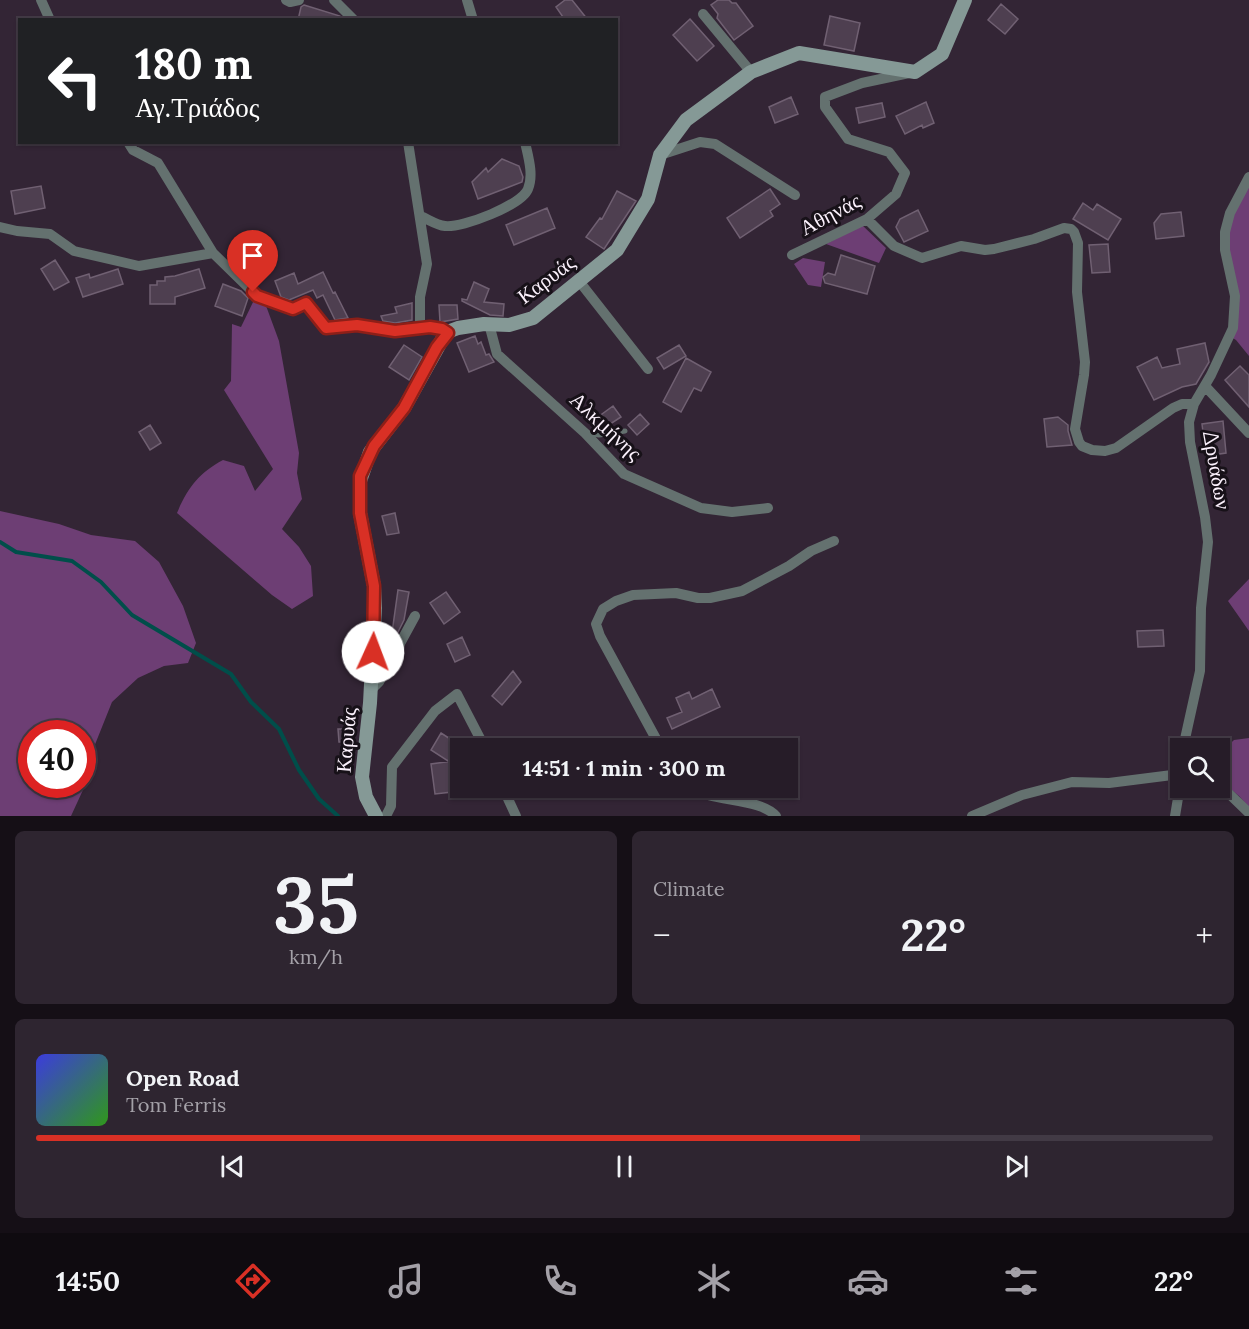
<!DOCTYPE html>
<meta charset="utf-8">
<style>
:root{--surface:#261c28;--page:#2e2530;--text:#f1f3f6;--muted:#a4a1a8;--line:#423a45;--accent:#d93025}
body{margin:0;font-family:Lora,serif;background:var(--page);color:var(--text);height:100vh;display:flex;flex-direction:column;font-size:22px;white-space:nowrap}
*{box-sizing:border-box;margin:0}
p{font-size:20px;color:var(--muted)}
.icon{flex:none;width:33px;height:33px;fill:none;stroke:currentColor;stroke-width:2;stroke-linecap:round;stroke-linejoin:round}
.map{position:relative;height:816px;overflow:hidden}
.drawer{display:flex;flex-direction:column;gap:15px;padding:15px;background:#150f16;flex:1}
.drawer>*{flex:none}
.hud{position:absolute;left:18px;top:18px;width:600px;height:126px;border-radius:0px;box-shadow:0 2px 4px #0004,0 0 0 2px var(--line);background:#202124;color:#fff;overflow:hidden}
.tools{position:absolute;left:1170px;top:738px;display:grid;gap:12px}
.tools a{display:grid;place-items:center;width:60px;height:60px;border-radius:0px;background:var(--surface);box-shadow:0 2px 4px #0004,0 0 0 2px var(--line);font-size:30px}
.speed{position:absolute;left:18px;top:720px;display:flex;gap:12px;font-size:30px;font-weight:700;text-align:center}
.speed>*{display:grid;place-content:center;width:78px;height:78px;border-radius:50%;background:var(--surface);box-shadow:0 2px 4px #0004,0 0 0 2px var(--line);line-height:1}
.speed .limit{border:9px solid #d22;background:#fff;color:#111}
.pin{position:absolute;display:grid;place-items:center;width:51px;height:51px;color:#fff;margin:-62px -26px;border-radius:50% 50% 50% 0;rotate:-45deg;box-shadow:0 0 6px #0007}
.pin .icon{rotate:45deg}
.me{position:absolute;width:66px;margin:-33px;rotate:2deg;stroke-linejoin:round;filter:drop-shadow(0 0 4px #0008)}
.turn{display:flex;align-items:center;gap:21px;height:126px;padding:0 18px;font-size:27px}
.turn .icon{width:78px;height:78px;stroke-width:2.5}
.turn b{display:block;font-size:42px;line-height:51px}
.big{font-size:45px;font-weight:700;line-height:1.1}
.drawer .widget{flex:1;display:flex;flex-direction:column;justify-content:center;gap:9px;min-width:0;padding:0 21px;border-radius:9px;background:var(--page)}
.drawer .dial{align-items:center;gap:0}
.dial b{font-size:78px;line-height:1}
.song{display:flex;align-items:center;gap:18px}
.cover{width:72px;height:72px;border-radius:9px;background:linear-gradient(135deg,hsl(240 70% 55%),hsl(110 70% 35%))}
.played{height:6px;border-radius:3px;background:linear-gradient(90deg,var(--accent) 70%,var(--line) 70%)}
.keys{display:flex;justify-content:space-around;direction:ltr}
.heat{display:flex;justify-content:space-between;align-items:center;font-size:33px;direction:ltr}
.drawer .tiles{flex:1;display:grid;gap:15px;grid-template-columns:1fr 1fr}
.widget:last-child{grid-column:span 2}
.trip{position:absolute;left:450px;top:738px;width:348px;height:60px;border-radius:0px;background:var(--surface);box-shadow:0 2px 4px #0004,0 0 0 2px var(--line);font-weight:700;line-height:60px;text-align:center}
.menu{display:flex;height:96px;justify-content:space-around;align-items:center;background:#0f0b10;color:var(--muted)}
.menu .icon{width:42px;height:42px}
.menu .selected{color:var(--accent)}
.menu b{font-size:27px;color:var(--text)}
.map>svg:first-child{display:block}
.green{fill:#6d3e74;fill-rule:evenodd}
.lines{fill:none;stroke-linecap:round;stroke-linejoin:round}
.stream{stroke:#004e4a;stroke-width:4}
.building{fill:#4e3f50;stroke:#706072;stroke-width:1.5}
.lane{stroke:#64716f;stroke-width:5}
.street{stroke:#64716f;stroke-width:10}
.secondary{stroke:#859996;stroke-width:14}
.route-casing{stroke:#8d1f18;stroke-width:15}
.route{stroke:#d93025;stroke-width:10}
.labels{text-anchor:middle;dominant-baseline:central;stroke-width:6;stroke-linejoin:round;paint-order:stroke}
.street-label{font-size:21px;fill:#fbf1fc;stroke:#171118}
</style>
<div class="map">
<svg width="1249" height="816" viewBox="0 0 1249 816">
<rect width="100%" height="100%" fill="#332535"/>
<!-- green -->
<path class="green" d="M1249,184V356L1236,340L1231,337L1234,329L1227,250V226Z
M862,225L886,248L879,263L826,244Z
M803,258L825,262L821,287L808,285L794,264Z
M255,298L265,303L279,341L299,453L297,473L302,499L282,529L299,547L311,566L313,596L292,609L272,595L177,513C188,487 199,473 223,460L244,466L255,491L273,469L224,390L231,381L232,324L241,327Z
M0,511L59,524L91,535L135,541L159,562L183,606L196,643L188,663L164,666L138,678L112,702L88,762L83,790L71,816H0ZM32,734H82V784H32Z
M1249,579V631L1228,601Z
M1249,738V807L1239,796L1220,780V753L1234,740Z"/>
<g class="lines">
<!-- stream -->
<path class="stream" d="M0,542L16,552L72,561L101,582L132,615L231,674L251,702L279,729L299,770L319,799L338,816"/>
</g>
<!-- building -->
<path class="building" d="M565,0H572L588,20H565L556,7Z
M718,0H729L732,3H736L753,26L734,40L717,18L718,14L711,5Z
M1001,4L1018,19L1005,34L988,20Z
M304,5L340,16L342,20H298L301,7Z
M830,16L860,23L854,51L824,45Z
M690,19L714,46L697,61L673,35Z
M791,97L798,114L775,123L769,107Z
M926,102L934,123L923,128L922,125L905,134L896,116Z
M882,103L885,117L859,123L856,108Z
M502,159L519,166L523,177L522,182L478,199L472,182L486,168L488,172Z
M41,186L45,208L15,214L11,191Z
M770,189L780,204L770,211L773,216L740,238L727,218Z
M617,191L636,201L604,249L586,237L600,218L602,219Z
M1083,203L1093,210L1097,204L1121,219L1108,240L1073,219Z
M547,208L555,228L514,245L506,225Z
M918,210L928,231L904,242L896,227L900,219Z
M1181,212L1184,236L1156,239L1154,223L1161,214Z
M1108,244L1110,272L1092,273L1089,245Z
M841,255L875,266L867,294L825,283L823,277L828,273L835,275Z
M55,260L69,282L54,290L41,269Z
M118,269L123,284L83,297L76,278L89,274L90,278Z
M199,269L205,288L175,297V304H150V285H157V281H165V277L175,276Z
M323,272L333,293L335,292L348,318L335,320L323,295L317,298L313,290L289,300L281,297L275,281L294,273L298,284Z
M474,282L489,289L484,302L504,304L503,316L490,315L462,301V299L467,300Z
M223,284L241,291L248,298L242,316L215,306Z
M412,303V320L395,323L383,321L381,316L397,313L395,307Z
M439,305H457L458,319L440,322Z
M475,336L478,344L481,342L486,355L489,354L494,362L469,372L457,343Z
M1205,343L1209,362L1196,384L1182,387L1154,400L1137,367L1157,357L1162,368L1180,364L1177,349Z
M404,345L422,357L409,380L389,367Z
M679,345L686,356L664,369L657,358Z
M686,358L711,372L701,391L694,388L681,412L663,402Z
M1240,366L1249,375V407L1225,380Z
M613,406L621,417L601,430L594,420Z
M640,414L649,424L637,435L628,425Z
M1058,417L1068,425V431L1072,445L1047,447L1044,419Z
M1223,421L1226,453L1206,456L1202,424Z
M150,425L161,443L150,450L139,432Z
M395,513L399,533L387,535L382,516Z
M398,590L409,592L404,620L397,634L392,633Z
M446,592L460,612L444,624L430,603Z
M1163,630L1164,646L1138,647L1137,631Z
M462,637L470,655L455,662L447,644Z
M513,671L521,682L502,705L492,696Z
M712,689L720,707L672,729L667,718L682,712L676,698L689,692L692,699Z
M338,729H351V742H339Z
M441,733L458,744L448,761L431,750Z
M460,760V778L451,779L452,792L435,794L431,764Z"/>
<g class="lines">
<!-- lane -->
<path class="lane" d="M587,433L599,435L625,431"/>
<!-- street -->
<path class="street" d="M41,0L50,20
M286,0L290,2L299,0
M334,0L354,20
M467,0L473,20
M703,14L751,72
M128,142L133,150L158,163L213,253L257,296L293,309L306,303L326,328L357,325L395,331L430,327L448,333
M408,142L427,264L420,297V328
M660,155L700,142L715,144L795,195
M420,216C428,219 436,225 445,226C463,228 522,205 528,189C534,175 528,156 525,142
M867,219L894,246L922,258L961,246L985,250L994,249L1034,239L1064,228L1071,229L1074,232L1078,243L1077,292L1085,362L1084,375L1075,429L1079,442L1082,446L1092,450L1105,451L1116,448L1173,408L1182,404H1194
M0,227L17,231L50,234L74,251L139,266L213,253
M792,255L867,219L896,194L905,173L889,152L848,139L825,107V97L862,83L909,73
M579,281L648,369
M489,324L497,354L585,433L624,474L701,508L732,512L768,508
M1205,386L1249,433
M370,691L379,682L415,616
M661,748L600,636L596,624L603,609L616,601L633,595L676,593L698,598H710L742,591L789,566L811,551L834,541
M1183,748L1200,671L1201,608L1208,542L1205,517L1190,442L1189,422L1194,404L1211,375L1233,328L1235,296L1225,250V232L1230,213L1249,177
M1220,785L1249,813
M503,788L516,816
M690,788C714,802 760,798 776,816
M386,816L391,806L392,767L435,711L457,694L485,748
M972,816L1022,795L1072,782L1109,783L1180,774
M1175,816L1180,786"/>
<!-- secondary -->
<path class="secondary" d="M376,816L366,797L362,777L370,703L375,608L374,586L360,513V481L370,452L404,408L443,338L450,331L458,328L484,324L509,325L533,318L617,250L648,199L660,155L686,120L751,72L799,53L915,72L942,54L965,0"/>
</g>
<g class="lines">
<!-- route casing -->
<g class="route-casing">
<path id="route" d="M253,292L257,296L293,309L306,303L326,328L357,325L395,331L430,327L442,329L448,333L437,347L404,408L374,446L360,476V513L374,586L373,652"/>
</g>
<!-- route -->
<use href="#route" class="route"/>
</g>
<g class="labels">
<!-- street labels -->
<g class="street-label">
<text transform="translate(830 214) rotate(-28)">Αθηνάς</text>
<text transform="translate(546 279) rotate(-37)">Καρυάς</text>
<text transform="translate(606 426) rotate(43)">Αλκμήνης</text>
<text transform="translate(1217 470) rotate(80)">Δρυάδων</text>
<text transform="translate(346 740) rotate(-85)">Καρυάς</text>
</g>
</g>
</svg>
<div class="tools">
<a><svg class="icon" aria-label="search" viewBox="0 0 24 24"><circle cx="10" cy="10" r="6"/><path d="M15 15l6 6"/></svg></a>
</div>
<div class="speed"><div class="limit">40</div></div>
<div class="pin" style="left:253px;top:292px;background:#d93025"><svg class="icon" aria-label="arrive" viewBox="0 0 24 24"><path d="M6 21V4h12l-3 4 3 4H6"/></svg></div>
<svg class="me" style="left:373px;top:652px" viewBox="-20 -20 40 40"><circle r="19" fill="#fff"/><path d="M0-13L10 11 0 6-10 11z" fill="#d93025"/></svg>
<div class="trip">14:51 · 1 min · 300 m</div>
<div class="hud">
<div class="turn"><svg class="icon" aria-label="left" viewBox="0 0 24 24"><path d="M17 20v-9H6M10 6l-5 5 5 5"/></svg><div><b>180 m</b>Αγ.Τριάδος</div></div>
</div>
</div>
<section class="drawer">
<div class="tiles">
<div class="widget dial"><b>35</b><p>km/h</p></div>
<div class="widget"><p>Climate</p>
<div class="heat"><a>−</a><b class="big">22°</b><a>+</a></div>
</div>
<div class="widget">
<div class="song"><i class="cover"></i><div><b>Open Road</b><p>Tom Ferris</p></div></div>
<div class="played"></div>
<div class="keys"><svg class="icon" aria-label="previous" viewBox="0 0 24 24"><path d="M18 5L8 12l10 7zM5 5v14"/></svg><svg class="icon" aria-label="pause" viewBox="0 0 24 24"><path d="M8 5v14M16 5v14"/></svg><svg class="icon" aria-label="next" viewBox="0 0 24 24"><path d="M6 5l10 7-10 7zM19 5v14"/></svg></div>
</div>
</div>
</section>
<nav class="menu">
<b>14:50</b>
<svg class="icon selected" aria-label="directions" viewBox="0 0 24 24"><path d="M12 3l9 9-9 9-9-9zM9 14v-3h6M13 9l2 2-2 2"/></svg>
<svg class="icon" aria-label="music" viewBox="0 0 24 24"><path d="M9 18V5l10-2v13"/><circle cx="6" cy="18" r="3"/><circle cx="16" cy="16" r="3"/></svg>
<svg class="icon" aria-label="phone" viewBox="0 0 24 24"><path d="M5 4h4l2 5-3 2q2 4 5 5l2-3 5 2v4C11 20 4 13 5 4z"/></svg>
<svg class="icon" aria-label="climate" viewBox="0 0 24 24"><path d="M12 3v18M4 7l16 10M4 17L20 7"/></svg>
<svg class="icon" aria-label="car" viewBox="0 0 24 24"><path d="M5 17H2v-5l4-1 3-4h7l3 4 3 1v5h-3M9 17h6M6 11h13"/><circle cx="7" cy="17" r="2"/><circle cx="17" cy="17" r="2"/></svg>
<svg class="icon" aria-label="filters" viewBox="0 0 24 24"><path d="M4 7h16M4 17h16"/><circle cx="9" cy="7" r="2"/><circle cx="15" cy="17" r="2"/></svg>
<b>22°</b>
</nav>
